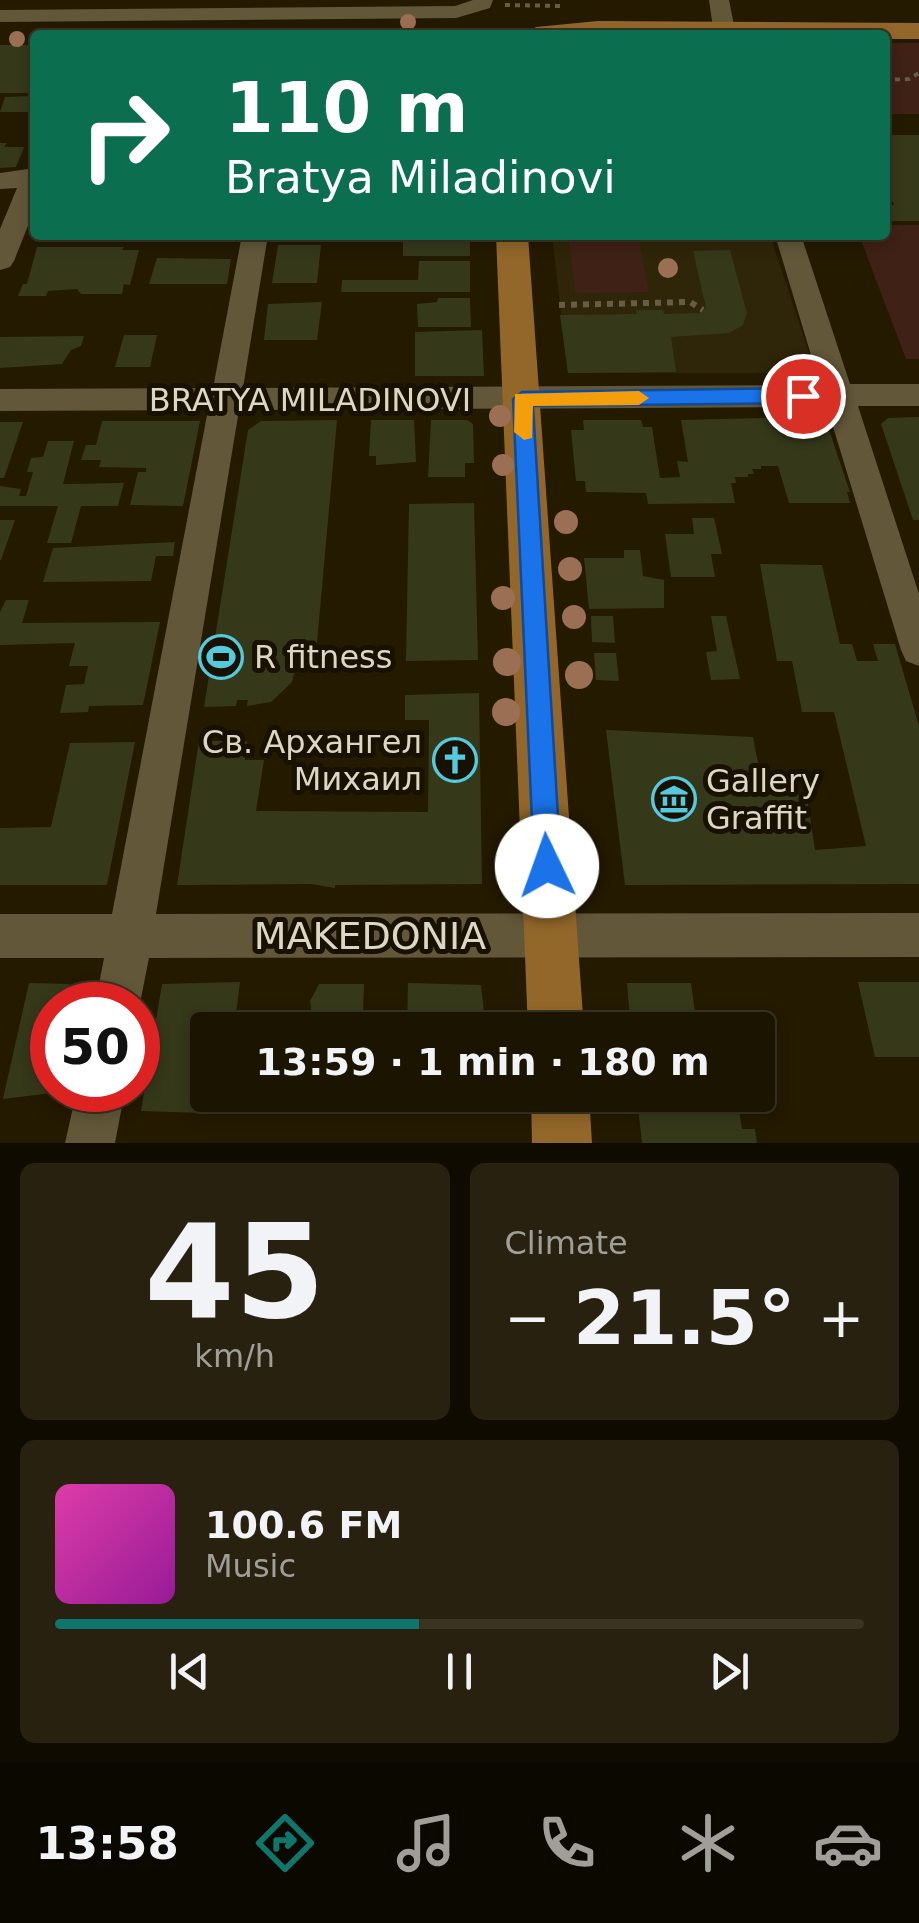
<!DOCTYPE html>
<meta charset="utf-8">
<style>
:root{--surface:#1b1400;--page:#28210f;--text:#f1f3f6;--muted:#a09e99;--line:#393322;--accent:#0f766e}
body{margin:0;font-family:"DejaVu Sans",sans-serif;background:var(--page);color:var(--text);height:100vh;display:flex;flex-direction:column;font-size:38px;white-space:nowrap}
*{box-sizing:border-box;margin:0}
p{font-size:32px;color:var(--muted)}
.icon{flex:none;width:55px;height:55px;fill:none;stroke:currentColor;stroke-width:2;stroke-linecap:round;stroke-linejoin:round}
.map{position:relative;height:1143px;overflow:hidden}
.sheet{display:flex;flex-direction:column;gap:20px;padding:20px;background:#0f0b00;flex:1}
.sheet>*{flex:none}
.banner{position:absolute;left:30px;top:30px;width:860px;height:210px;border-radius:10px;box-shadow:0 5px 15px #0003,0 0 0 2px var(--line);background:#0b6e4f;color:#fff;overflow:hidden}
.speed{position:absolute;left:30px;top:982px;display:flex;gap:20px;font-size:50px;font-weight:700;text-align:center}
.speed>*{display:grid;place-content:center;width:130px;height:130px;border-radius:50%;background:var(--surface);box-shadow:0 5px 15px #0003,0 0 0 2px var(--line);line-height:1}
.speed .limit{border:15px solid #d22;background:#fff;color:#111}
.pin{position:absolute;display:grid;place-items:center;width:85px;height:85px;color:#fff;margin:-42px;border:5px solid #fff;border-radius:50%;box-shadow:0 2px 10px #0007}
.me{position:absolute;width:110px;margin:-55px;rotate:357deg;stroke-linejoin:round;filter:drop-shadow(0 0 8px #0008)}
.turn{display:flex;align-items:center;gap:35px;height:210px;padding:0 30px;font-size:45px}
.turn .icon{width:130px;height:130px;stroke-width:2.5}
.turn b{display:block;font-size:70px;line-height:85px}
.big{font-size:75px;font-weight:700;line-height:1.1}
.sheet .tile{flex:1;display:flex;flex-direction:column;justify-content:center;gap:15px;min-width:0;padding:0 35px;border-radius:15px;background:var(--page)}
.sheet .dial{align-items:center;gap:0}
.dial b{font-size:130px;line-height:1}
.song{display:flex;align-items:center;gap:30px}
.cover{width:120px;height:120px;border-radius:15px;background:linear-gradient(135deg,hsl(320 70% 55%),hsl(300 70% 35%))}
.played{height:10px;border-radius:5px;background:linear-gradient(90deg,var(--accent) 45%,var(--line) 45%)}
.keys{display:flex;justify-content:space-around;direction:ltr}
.heat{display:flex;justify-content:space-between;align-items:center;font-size:55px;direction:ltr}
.sheet .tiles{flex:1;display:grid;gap:20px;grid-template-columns:1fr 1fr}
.tile:last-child{grid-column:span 2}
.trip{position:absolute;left:190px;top:1012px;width:585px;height:100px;border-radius:10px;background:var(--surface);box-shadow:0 5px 15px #0003,0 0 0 2px var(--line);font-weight:700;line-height:100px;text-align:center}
.tabs{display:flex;height:160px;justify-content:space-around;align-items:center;background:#0b0800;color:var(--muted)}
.tabs .icon{width:70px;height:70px}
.tabs .current{color:var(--accent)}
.tabs b{font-size:45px;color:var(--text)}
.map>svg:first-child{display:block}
.built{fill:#2f2508}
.green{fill:#3f2115}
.building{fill:#35391a}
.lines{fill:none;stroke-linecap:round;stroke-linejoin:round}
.path-far1{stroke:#655d46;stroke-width:4;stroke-dasharray:5 5;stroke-linecap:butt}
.path{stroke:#655d46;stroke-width:6;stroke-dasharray:6 6;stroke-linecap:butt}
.minor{fill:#625738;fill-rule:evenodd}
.major{fill:#93672a;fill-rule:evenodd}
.tree{fill:#9b6f53}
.route{fill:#1a73e8;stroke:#114b97;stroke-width:2.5}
.slow{fill:#f59e0b}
.labels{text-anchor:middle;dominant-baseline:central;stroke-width:10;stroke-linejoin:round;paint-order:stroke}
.street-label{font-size:32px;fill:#dcd6c4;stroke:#191100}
.poi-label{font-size:32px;fill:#dcd6c4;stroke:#191100;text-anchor:start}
.near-street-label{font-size:38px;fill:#dcd6c4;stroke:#191100}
</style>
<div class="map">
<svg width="919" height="1143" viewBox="0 0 919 1143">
<rect width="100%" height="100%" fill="#241a00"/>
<!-- built -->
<path class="built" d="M552,235H770L810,356L808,366L797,373H568Z"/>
<!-- green -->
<path class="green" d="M885,43H919V114H885Z
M885,225H919V359H906L859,235H885Z
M568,235H638L649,292L575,293Z"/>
<!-- building -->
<path class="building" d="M0,45H35V93H0Z
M35,96V112H0L5,97Z
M885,135H919V221H886L885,205H894L885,184Z
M0,143H7L4,147H24L16,167L0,168Z
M367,235H470V256H403V239H367Z
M278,245H321L317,283H272Z
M37,247H124L122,250H139L130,285L124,284L122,294H81L77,289L48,291L46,296H18L23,284H27Z
M730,250L747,313L743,325L729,333L671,337L676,372L568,373L560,315L637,314L636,310H663L664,314L699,313L706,308L693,251Z
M157,258H159L231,259L227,284H149Z
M419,261H470V292H341L342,280H418Z
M438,298H470L471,327H418L417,304L437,302Z
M322,302L317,340H264L268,304Z
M482,330L484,376H415V332Z
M124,335H157L150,367H115Z
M84,336L81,346L71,350L62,364L0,368V337Z
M919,417V520H913L881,424L888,418Z
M766,418H808L827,424L850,492H847L850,503H789L778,466H761V469H752L754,474H748V477H735L736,483H731L735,503L648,504L646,493L586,492L585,481H576L571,430H584L583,420H641L643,427H652L660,478L680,477L677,461L688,462L681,420Z
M337,420L316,654L299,655L292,682L271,702L247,706L248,700H237L236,706L204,707L248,430L261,421Z
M371,420H414L416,462L376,465V456H369Z
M431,420H467L473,424L474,463H465V477H428Z
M102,421H200L183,506L130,505L138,472H146V468L99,467L101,460H81L86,445H96Z
M0,422H23L4,478H0Z
M48,441H74L63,484L124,483L118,506H81L71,543H47L58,506H0V486L21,489L19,496H26L33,472H27L31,458L43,457Z
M474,503L478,660L406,661L409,504Z
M692,518H714L722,554H711L715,577H671L665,534H694Z
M0,520H15L1,560H0Z
M175,542L173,556H156L151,581L43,582L53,548Z
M624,550H640L643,576L664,580V608L589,609L584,558H624Z
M760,564L822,565L840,644H852L857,661H878L873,644H895L919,726V884L625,885L606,730L753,737L764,794H802L808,804L815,850L866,846L834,712H802L792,661H777Z
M6,600H29L22,623L160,622L143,705L89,706L88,712L60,713L66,685L84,684L88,666H69L75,643L0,645V612Z
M591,616H613L615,643L592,642Z
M711,616H726L740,679L711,680L706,652L717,651Z
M594,653H616L619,681L596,680Z
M479,693L482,884L335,885V888L311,884L177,885L199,741H247L245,760H264L256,811L428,812L429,720H405V695Z
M135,742L107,885H0V828L51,827L70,743Z
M240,982L234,1030H208V1095H225L223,1102L205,1101L203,1113L141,1111L162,984Z
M858,982H919V1057H875Z
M29,983L69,984L83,1005H52V1093L3,1099Z
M408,983L481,985L486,1030H407Z
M627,983H691L695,1012H708L711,1030H631Z
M319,984H364L363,1013L376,1014V1030H314L310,1001Z
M717,1099L726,1101L727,1110H739L742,1129H755L757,1143H642L638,1107L690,1106L689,1100Z"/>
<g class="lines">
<!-- path-far1 -->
<path class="path-far1" d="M505,5L562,6
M885,80L909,79L919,73"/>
<!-- path -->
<path class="path" d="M559,305L690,302L703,310"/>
<!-- minor -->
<path class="minor" d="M473,0H493L490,8L456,18L0,22V10L455,6Z
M709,0H729L736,35H714Z
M35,168V208L14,261L10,267L0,270V229L17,188L0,189V173Z
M242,235H268L243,388L820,385L775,235H801L850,384H919V406H858L919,594V666L906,661L901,650L827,407L239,410L156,914L919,913V957L149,958L138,1013V1005H95L104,958H0V914H112L208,410L0,411V389L213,388Z
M77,1090H125L115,1143H65Z"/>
<!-- major -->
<path class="major" d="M598,21L919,23V39H885V35H523L536,27Z
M496,235H528L584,1030H528Z
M531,1095H589L592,1143H532Z"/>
</g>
<!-- trees -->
<g class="tree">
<circle cx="408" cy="22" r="8"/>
<circle cx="17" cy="39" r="8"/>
<circle cx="668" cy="268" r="10"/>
<circle cx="500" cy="416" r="11"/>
<circle cx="503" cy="465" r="11"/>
<circle cx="566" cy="522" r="12"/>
<circle cx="570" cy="569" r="12"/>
<circle cx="503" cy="598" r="12"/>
<circle cx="574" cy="617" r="12"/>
<circle cx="507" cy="662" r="14"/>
<circle cx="579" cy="675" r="14"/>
<circle cx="506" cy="712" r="14"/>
</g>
<!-- route -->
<path class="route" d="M803,388L813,396L803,403L533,406L561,866L557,875L547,879L538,875L534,866L513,399L522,392Z"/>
<!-- slow -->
<path class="slow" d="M639,391L649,398L639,405L533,406L532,438L524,440L514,432L515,394Z"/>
<!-- icons -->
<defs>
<g id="stadium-ring" transform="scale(2.25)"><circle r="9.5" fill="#191100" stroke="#55cadf" stroke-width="1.5"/><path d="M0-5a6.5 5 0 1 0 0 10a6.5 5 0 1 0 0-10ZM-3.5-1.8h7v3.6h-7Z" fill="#55cadf"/></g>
<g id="church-ring" transform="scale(2.25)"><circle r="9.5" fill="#191100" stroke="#55cadf" stroke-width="1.5"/><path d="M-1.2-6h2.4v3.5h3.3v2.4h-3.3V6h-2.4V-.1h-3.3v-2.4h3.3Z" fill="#55cadf"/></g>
<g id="museum-ring" transform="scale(2.25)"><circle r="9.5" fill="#191100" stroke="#55cadf" stroke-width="1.5"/><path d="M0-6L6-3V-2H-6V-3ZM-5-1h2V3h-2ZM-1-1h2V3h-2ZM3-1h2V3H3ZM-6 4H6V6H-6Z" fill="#55cadf"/></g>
</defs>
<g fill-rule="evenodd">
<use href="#stadium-ring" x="221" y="657"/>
<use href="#church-ring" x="455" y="760"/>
<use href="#museum-ring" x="674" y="799"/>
</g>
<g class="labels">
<!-- street labels -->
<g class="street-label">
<text x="310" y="400">BRATYA MILADINOVI</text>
</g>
<!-- poi labels -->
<g class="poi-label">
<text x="254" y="657">R fitness</text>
<text x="422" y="742" text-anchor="end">Св. Архангел<tspan x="422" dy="37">Михаил</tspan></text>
<text x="706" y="781">Gallery<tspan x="706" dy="37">Graffit</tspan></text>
</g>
<!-- near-street labels -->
<g class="near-street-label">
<text x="370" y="936">MAKEDONIA</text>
</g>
</g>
</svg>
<div class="speed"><div class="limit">50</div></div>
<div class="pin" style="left:803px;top:396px;background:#d93025"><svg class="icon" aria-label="arrive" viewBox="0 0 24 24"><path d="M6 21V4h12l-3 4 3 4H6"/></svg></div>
<svg class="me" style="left:547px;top:866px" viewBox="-20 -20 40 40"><circle r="19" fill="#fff"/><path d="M0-13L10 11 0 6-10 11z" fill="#1a73e8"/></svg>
<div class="trip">13:59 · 1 min · 180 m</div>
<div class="banner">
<div class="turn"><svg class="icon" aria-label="right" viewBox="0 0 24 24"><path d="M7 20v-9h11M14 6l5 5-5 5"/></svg><div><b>110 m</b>Bratya Miladinovi</div></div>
</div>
</div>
<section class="sheet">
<div class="tiles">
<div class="tile dial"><b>45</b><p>km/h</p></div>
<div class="tile"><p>Climate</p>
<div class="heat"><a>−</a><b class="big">21.5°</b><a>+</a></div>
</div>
<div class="tile">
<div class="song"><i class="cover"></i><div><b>100.6 FM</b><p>Music</p></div></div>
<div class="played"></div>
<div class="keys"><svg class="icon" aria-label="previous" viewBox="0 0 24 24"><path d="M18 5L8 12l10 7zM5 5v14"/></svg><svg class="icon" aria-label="pause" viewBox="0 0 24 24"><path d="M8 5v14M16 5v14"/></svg><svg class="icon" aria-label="next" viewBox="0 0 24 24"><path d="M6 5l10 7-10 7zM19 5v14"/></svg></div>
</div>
</div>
</section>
<nav class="tabs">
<b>13:58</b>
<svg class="icon current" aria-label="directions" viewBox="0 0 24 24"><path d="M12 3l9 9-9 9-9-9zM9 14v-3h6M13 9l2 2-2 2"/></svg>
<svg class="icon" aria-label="music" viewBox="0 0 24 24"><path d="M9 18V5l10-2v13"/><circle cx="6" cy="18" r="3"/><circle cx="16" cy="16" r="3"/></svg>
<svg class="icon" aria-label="phone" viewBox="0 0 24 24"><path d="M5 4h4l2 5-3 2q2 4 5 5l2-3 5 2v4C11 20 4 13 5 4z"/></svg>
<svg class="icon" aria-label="climate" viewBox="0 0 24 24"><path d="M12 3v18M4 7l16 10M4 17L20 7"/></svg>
<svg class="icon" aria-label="car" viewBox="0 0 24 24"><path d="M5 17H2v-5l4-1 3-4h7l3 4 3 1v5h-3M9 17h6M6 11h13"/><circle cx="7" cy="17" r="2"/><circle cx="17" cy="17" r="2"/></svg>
</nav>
